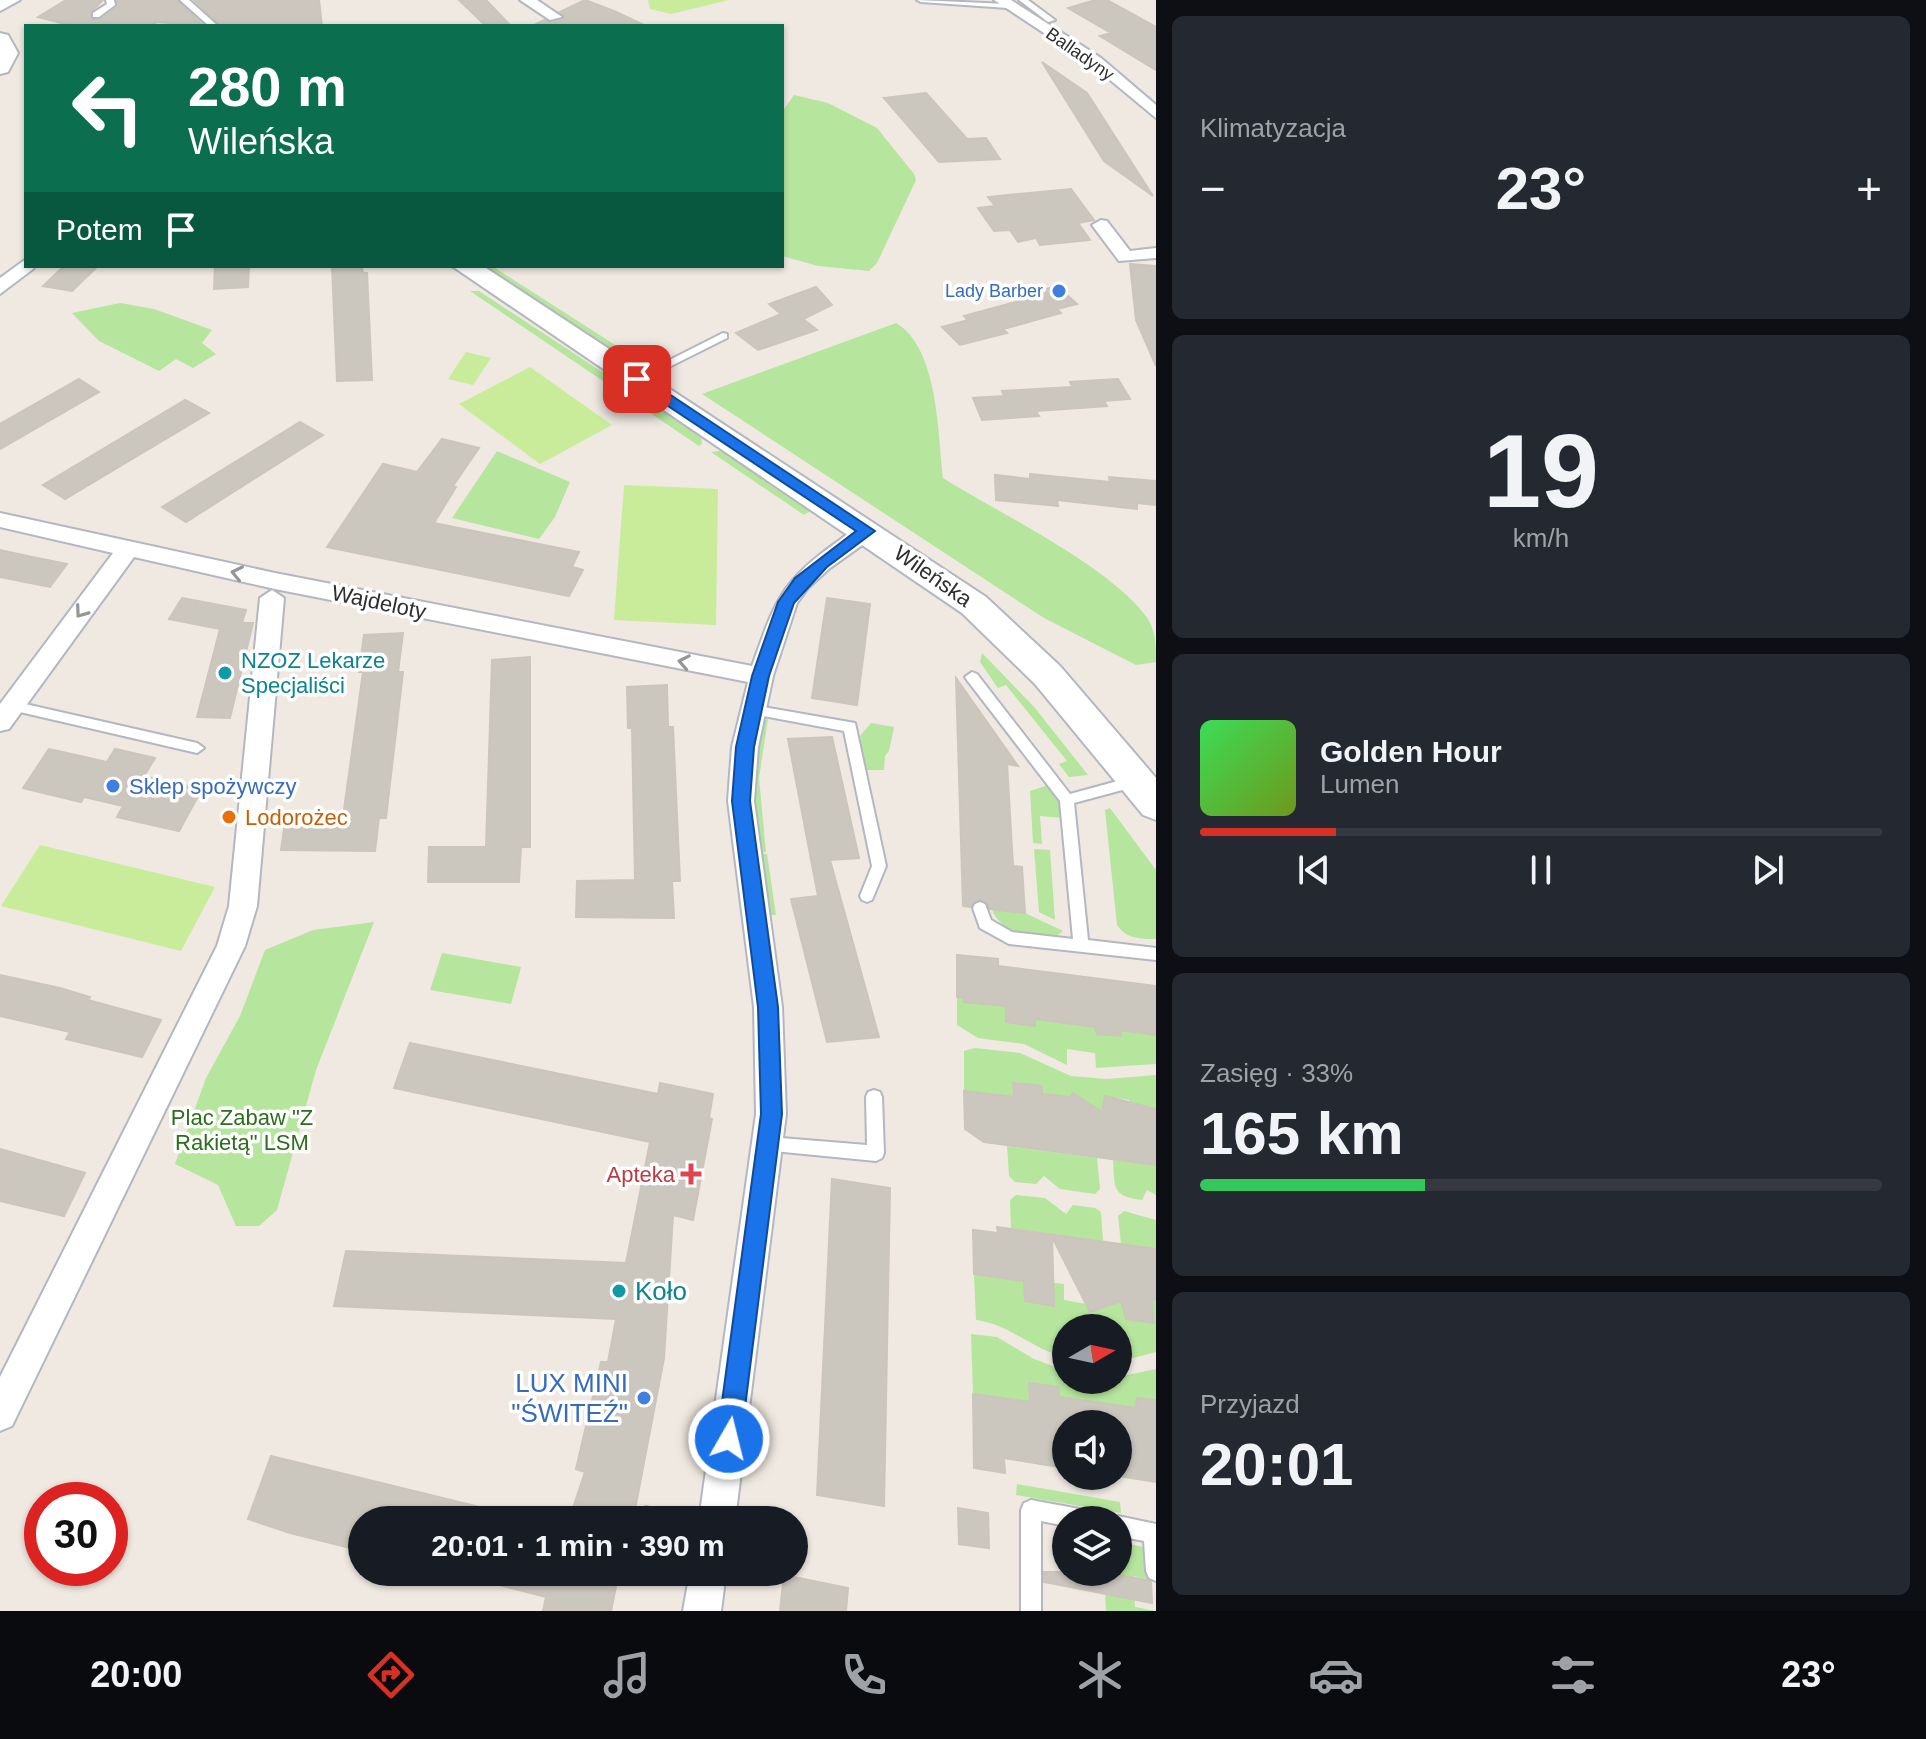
<!DOCTYPE html>
<html lang="pl">
<meta charset="utf-8">
<style>
:root{--surface:#171b24;--page:#242831;--text:#f1f3f6;--muted:#9ea1a6;--line:#363941;--accent:#d93025}
body{margin:0;font-family:Arial,sans-serif;background:var(--page);color:var(--text);height:100vh;display:flex;flex-direction:column;font-size:30px;white-space:nowrap}
*{box-sizing:border-box;margin:0}
p{font-size:26px;color:var(--muted)}
.icon{flex:none;width:44px;height:44px;fill:none;stroke:currentColor;stroke-width:2;stroke-linecap:round;stroke-linejoin:round}
.map{position:relative;flex:1;overflow:hidden}
.panel{display:flex;flex-direction:column;gap:16px;padding:16px;background:#0d0f14;width:770px}
.panel>*{flex:none}
.guide{position:absolute;left:24px;top:24px;width:760px;height:244px;border-radius:0px;box-shadow:0 2px 6px #0004;background:#0b6e4f;color:#fff;overflow:hidden}
.needle{width:52px;rotate:81deg}
.buttons{position:absolute;left:1052px;top:1314px;display:grid;gap:16px}
.buttons a{display:grid;place-items:center;width:80px;height:80px;border-radius:50%;background:var(--surface);box-shadow:0 2px 6px #0004;font-size:40px}
.speed{position:absolute;left:24px;top:1482px;display:flex;gap:16px;font-size:40px;font-weight:700;text-align:center}
.speed>*{display:grid;place-content:center;width:104px;height:104px;border-radius:50%;background:var(--surface);box-shadow:0 2px 6px #0004;line-height:1}
.speed .limit{border:12px solid #d22;background:#fff;color:#111}
.pin{position:absolute;display:grid;place-items:center;width:68px;height:68px;color:#fff;margin:-34px;border-radius:16px;box-shadow:0 4px 12px #0006}
.me{position:absolute;width:88px;margin:-44px;rotate:8deg;stroke-linejoin:round;filter:drop-shadow(0 0 6px #0008)}
.turn{display:flex;align-items:center;gap:28px;height:168px;padding:0 32px;font-size:36px}
.turn .icon{width:104px;height:104px;stroke-width:2.5}
.turn b{display:block;font-size:56px;line-height:68px}
.then{display:flex;align-items:center;height:76px;padding:0 32px;background:#0003;gap:16px;font-size:30px}
.big{font-size:60px;font-weight:800;line-height:1.1}
.panel .tile{flex:1;display:flex;flex-direction:column;justify-content:center;gap:12px;min-width:0;padding:0 28px;border-radius:12px;background:var(--page)}
.panel .dial{align-items:center;gap:0}
.dial b{font-size:104px;line-height:1}
.song{display:flex;align-items:center;gap:24px}
.cover{width:96px;height:96px;border-radius:12px;background:linear-gradient(135deg,hsl(130 70% 55%),hsl(80 70% 35%))}
.played{height:8px;border-radius:4px;background:linear-gradient(90deg,var(--accent) 20%,var(--line) 20%)}
.keys{display:flex;justify-content:space-around;direction:ltr}
.heat{display:flex;justify-content:space-between;align-items:center;font-size:44px;direction:ltr}
.charge{height:12px;border-radius:6px;background:linear-gradient(90deg,#34c759 33%,var(--line) 0)}
.trip{position:absolute;left:348px;top:1506px;width:460px;height:80px;border-radius:40px;background:var(--surface);box-shadow:0 2px 6px #0004;font-weight:800;line-height:80px;text-align:center}
.tabs{display:flex;height:128px;justify-content:space-around;align-items:center;background:#090b0e;color:var(--muted)}
.tabs .icon{width:56px;height:56px}
.tabs .selected{color:var(--accent)}
.tabs b{font-size:36px;color:var(--text)}
main{display:flex;flex:1;min-height:0}
.map>svg:first-child{display:block}
.green{fill:#b6e59e}
.pitch{fill:#c9ec9a}
.building{fill:#cbc7bf;stroke:#cbc5ba;stroke-width:2}
.lines{fill:none;stroke-linecap:round;stroke-linejoin:round}
.lane-casing{stroke:#b4b7c1;stroke-width:4}
.street-casing{stroke:#b4b7c1;stroke-width:4}
.secondary-casing{stroke:#b4b7c1;stroke-width:4}
.lane{fill:#fff;fill-rule:evenodd}
.street{fill:#fff;fill-rule:evenodd}
.secondary{fill:#fff;fill-rule:evenodd}
.oneway{stroke:#969696}
.route{fill:#1a73e8;stroke:#114b97;stroke-width:2}
.shop-dot{fill:#3f7fe0;stroke:#fff;stroke-width:3}
.culture-dot{fill:#0f9aa8;stroke:#fff;stroke-width:3}
.food-dot{fill:#e8710a;stroke:#fff;stroke-width:3}
.health-dot{fill:#e0444e;stroke:#fff;stroke-width:3}
.labels{text-anchor:middle;dominant-baseline:central;stroke-width:7;stroke-linejoin:round;paint-order:stroke}
.far-street-label{font-size:18px;fill:#2e2e2e;stroke:#fff}
.far-shop-label{font-size:18px;fill:#366cbe;stroke:#fff;text-anchor:end}
.street-label{font-size:22px;fill:#2e2e2e;stroke:#fff}
.culture-label{font-size:22px;fill:#0d838f;stroke:#fff;text-anchor:start}
.shop-label{font-size:22px;fill:#366cbe;stroke:#fff;text-anchor:start}
.food-label{font-size:22px;fill:#c56008;stroke:#fff;text-anchor:start}
.park-label{font-size:22px;fill:#2c6e1b;stroke:#fff}
.health-label{font-size:22px;fill:#be3a42;stroke:#fff;text-anchor:end}
.near-culture-label{font-size:26px;fill:#0d838f;stroke:#fff;text-anchor:start}
.near-shop-label{font-size:26px;fill:#366cbe;stroke:#fff;text-anchor:end}
</style>
<main>
<div class="map">
<svg width="1156" height="1611" viewBox="0 0 1156 1611">
<rect width="100%" height="100%" fill="#efe9e1"/>
<!-- green -->
<path class="green" d="M794,95L828,103L877,128L914,174L916,180L877,263L869,271L818,266L782,256V112Z
M484,266H492L648,366L643,369Z
M470,291H479L701,437L702,444L699,446Z
M120,303L154,309L212,330L202,343L216,354L193,368L176,359L159,371L99,341L72,313Z
M896,323C938,347 938,434 943,478C999,513 1107,565 1145,615C1156,629 1156,645 1156,662L1136,665L1044,618L702,394Z
M497,451L570,482L555,517L539,539L452,518Z
M719,451L727,454L812,510L804,515L711,452Z
M982,653L1035,708L1088,775L1069,777L1059,764L1067,761L1006,685L998,688L980,662Z
M768,719L759,778L766,852L758,853L767,854L776,915H765L748,782L763,721Z
M871,723L894,727L889,751L885,756L884,770H865L860,736Z
M1048,785L1061,801L1063,818L1040,816L1042,844L1033,843L1030,791Z
M1110,808L1156,870V939C1141,939 1126,939 1117,925L1105,810Z
M1034,849L1050,850L1055,920L1039,912Z
M992,909L1025,913L1063,931C1048,947 997,932 992,909Z
M374,922L316,1070L277,1210L259,1226H236L218,1185L175,1164L206,1078L240,1016L265,950L313,930Z
M442,953L521,967L511,1004L430,990Z
M957,997L964,998L965,1002L1034,1007L1045,1020L1073,1024L1092,1018L1098,1034L1121,1036L1119,1018L1129,1019L1131,1032L1156,1035V1064L1096,1068L1095,1053L1067,1049V1065L1024,1044L978,1038L957,1025Z
M975,1048L1020,1053L1071,1076L1107,1079L1156,1075V1109L1141,1107L1132,1119L1129,1100L1105,1096L1102,1111L1084,1108V1100L1074,1093L1070,1097L1052,1095V1108L1043,1107L1041,1086L1014,1083V1103L1006,1096L964,1091V1051Z
M1007,1146L1097,1158L1100,1189L1095,1194L1060,1189L1044,1176L1036,1184L1015,1182L1009,1176Z
M1113,1160L1156,1165V1195L1147,1190L1142,1200C1111,1196 1115,1188 1113,1160Z
M1016,1195L1045,1198L1066,1214L1073,1205L1095,1208L1101,1212L1103,1241L1011,1228L1010,1200Z
M1124,1211L1156,1220V1249L1121,1244L1118,1216Z
M974,1274L1013,1280L1024,1276L1025,1301L1054,1306V1283L1064,1284V1300L1086,1304L1120,1296L1126,1319L1154,1322L1152,1299L1156,1300V1352L1118,1362V1328H1066V1357C1032,1350 1012,1325 976,1320Z
M971,1334L997,1337L1034,1359L1066,1371V1380H1118V1377L1156,1369V1400L1137,1398L1134,1420L1110,1417L1108,1404L1074,1399L1060,1412L1059,1388L1031,1408L1021,1407L1020,1400L973,1394Z
M1017,1484L1120,1502L1121,1513L1016,1495Z
M1118,1542L1144,1547L1147,1579L1133,1576L1135,1607L1156,1611H1106L1104,1572H1118Z"/>
<!-- pitch -->
<path class="pitch" d="M648,0H729L671,14L650,9Z
M466,352L491,358L473,385L448,379Z
M530,367L612,425L540,464L459,404Z
M624,485L718,489L716,625L614,620Z
M40,845L215,887L181,951L1,906Z"/>
<!-- building -->
<path class="building" d="M66,0H103L90,13L93,20L101,19L117,7V0H177L204,26L157,22L151,26H73L38,17Z
M194,0H319L322,26H221Z
M459,0H486L511,26H486Z
M585,0L614,11L646,26H532L544,20L551,23L563,20L565,16L560,12Z
M1095,0H1107L1156,27V70L1100,36L1111,33L1068,8Z
M1042,62L1087,93L1153,196L1104,161Z
M926,93L967,139L986,138L1000,159L939,162L884,98Z
M1071,189L1094,220L1078,223L1090,240L1040,245L1036,238L1018,242L1010,230L994,231L978,208L995,206L988,197Z
M1130,264L1156,266V366L1136,320Z
M64,266H98L72,291L43,286Z
M215,266H249L248,287L214,289Z
M332,266H362L363,273H367L372,380L337,381Z
M1057,286L1077,304L1057,309L1061,313L1003,329L1007,333L960,345L942,327L968,320L964,316L1023,300L1019,296Z
M816,287L832,305L803,319L817,330L758,350L736,333L781,314L769,304Z
M79,379L99,392L0,449V424Z
M1118,379L1130,399L1104,401L1107,406L1036,411L1039,416L982,420L973,398L1004,396L1002,391L1072,387L1070,382Z
M185,400L209,413L65,499L43,485Z
M300,422L323,435L186,522L162,507Z
M442,439L479,448L453,486L456,487L434,523L579,552L572,567L583,570L569,596L327,547L383,464L417,472Z
M1030,474L1110,482L1109,477L1156,481V505L1137,503V509L1057,500L1058,506L996,500L995,475L1030,479Z
M0,550L32,557L67,564L50,587L0,577Z
M182,598L246,610L242,623H253L230,718L197,717L220,629L169,619Z
M827,598L870,604L857,705L812,698Z
M403,633L398,672H403L386,818H379L375,851L281,850L286,816L343,817L363,672H359L364,635Z
M530,657V847H521L519,882H428L429,847H486L492,660Z
M956,678L1018,766L1007,764L1013,866L1022,867L1025,913L990,909L981,899L970,907L963,906Z
M667,685L668,727H673L680,881H672L674,918L576,917L577,881L635,880L632,728H628L627,687Z
M832,737L859,858L830,860L879,1037L827,1042L791,899L818,896L788,739Z
M49,749L107,762L115,749L155,758L144,776L202,789L179,831L117,817L123,806L84,797L81,802L23,788Z
M957,955L998,959V966L1156,986V1035L1120,1030L1121,1036L1097,1034L1095,1027L1035,1019V1026L1006,1022V1006L964,1002V998L957,997Z
M0,975L60,988L90,997L88,1000L161,1020L142,1057L66,1039L70,1032L0,1016Z
M410,1043L658,1094L660,1083L713,1094L709,1118L712,1119L693,1220L673,1215L664,1358L633,1520H569L585,1472L576,1469L601,1362H608L616,1319L334,1306L346,1251L626,1263L650,1142L394,1088Z
M1013,1083L1042,1086V1094L1070,1097L1073,1093L1102,1112L1105,1096L1156,1109V1165L984,1142L965,1129L964,1091L1014,1097Z
M0,1149L85,1173L64,1216L0,1201Z
M832,1179L890,1188L884,1506L817,1495Z
M997,1227L1156,1249V1300L1152,1299L1154,1323L1126,1319L1121,1301L1090,1312L1052,1237L1054,1306L1025,1301L1024,1281L974,1274L973,1230L998,1233Z
M1029,1383L1059,1387V1397L1136,1408L1137,1398L1156,1400V1482L1118,1476V1424H1066V1468L1004,1458L1005,1473L974,1468L973,1394L1030,1402Z
M271,1456L500,1512L499,1520H362V1551L290,1533L248,1519Z
M958,1508L988,1513L989,1548L959,1544Z
M477,1572H619L611,1611H543L546,1597L476,1579Z
M1044,1572H1102L1147,1580L1151,1582L1152,1603L1044,1582Z
M784,1575L848,1588L846,1611H780Z"/>
<g class="lines">
<!-- lane casing -->
<g class="lane-casing">
<path id="lane" d="M106,0H114L115,5L99,17H93V13L107,4Z
M180,0H189L218,26H209Z
M917,0L1008,4L1012,6L1008,8L921,2Z
M1019,0H1028L1055,20L1048,22Z
M723,333L727,334V338L641,381L637,382L632,379Z
M972,672L977,674L1070,794L1136,776L1141,777L1143,781L1141,785L1074,803L1088,940L1156,948V960L1009,944L980,928L973,908L975,904L980,902L985,904L991,920L1012,932L1073,939L1060,801L967,680L965,677Z
M12,701L197,743L204,748L197,753L7,709L5,706Z
M752,705L855,723L886,866L872,900L867,902L862,900L860,896L872,866L844,731L747,713L745,710L747,707Z
M874,1090L880,1092L882,1097L884,1153L882,1158L876,1161L763,1150L761,1145L763,1140L769,1137L867,1145L866,1097L868,1092Z
M1031,1500L1085,1510L1092,1513L1095,1520H1066V1526L1041,1521V1611H1021V1510L1024,1503Z
M646,1507L667,1513L670,1520H638L639,1510Z
M1118,1516L1156,1524V1581L1149,1578L1146,1571L1144,1541L1118,1536V1520H1111Z"/>
</g>
<!-- street casing -->
<g class="street-casing">
<path id="street" d="M520,0H537L562,17L550,20Z
M994,0H1011L1101,58L1156,105V118L1091,64Z
M1101,220L1107,221L1130,251L1156,248V258L1119,261L1092,225Z
M26,259V266H35L33,269L0,294V278Z
M0,513L275,573L752,666C775,602 780,582 837,542C849,533 860,522 875,526L878,531L875,536L830,568L808,588L797,603L773,676L758,747L754,801L782,1007L786,1114L735,1520H699L756,1114L754,1007L728,801L732,747L748,682L275,589L134,557L9,729L0,731V704L113,553L0,527Z
M272,590L284,598L257,906L245,946L12,1426L0,1431V1377L217,946L229,906L260,598Z
M690,1572H726L721,1611H683Z"/>
</g>
<!-- secondary casing -->
<g class="secondary-casing">
<path id="secondary" d="M0,0H20L0,11Z
M0,33L8,35L18,53L8,72L0,74Z
M452,266H483L986,597L1060,666L1156,778V820L1143,815L1035,684L962,613Z"/>
</g>
<!-- lane -->
<use href="#lane" class="lane"/>
<!-- street -->
<use href="#street" class="street"/>
<!-- secondary -->
<use href="#secondary" class="secondary"/>
</g>
<!-- one-way arrows -->
<defs><path id="oneway-chevron" d="M-2-3.5L2.5 0L-2 3.5" fill="none" stroke-width="1.6" stroke-linecap="round" stroke-linejoin="round" transform="scale(2)"/></defs>
<g class="oneway">
<use href="#oneway-chevron" transform="translate(237 573) rotate(-168)"/>
<use href="#oneway-chevron" transform="translate(81 612) rotate(126)"/>
<use href="#oneway-chevron" transform="translate(684 662) rotate(-169)"/>
</g>
<!-- route -->
<path class="route" d="M632,376H642L875,531L827,567L794,603L769,676L754,747L750,801L778,1007L782,1114L741,1439L737,1447L729,1451L720,1447L717,1439L761,1114L758,1007L732,801L736,747L752,676L778,602L795,578L856,531L632,382Z"/>
<!-- markers -->
<g class="shop-dot">
<circle cx="1059" cy="291" r="8"/>
<circle cx="113" cy="786" r="8"/>
<circle cx="644" cy="1398" r="8"/>
</g>
<g class="culture-dot">
<circle cx="225" cy="673" r="8"/>
<circle cx="619" cy="1291" r="8"/>
</g>
<circle class="food-dot" cx="229" cy="817" r="8"/>
<path class="health-dot" d="M687 1162h8v8h8v8h-8v8h-8v-8h-8v-8h8z"/>
<g class="labels">
<!-- far-street labels -->
<g class="far-street-label">
<text transform="translate(1080 54) rotate(35)">Balladyny</text>
</g>
<!-- far-shop labels -->
<g class="far-shop-label">
<text x="1043" y="291">Lady Barber</text>
</g>
<!-- street labels -->
<g class="street-label">
<text transform="translate(933 576) rotate(35)">Wileńska</text>
<text transform="translate(379 602) rotate(12)">Wajdeloty</text>
</g>
<!-- culture labels -->
<g class="culture-label">
<text x="241" y="660">NZOZ Lekarze<tspan x="241" dy="25">Specjaliści</tspan></text>
</g>
<!-- shop labels -->
<g class="shop-label">
<text x="129" y="786">Sklep spożywczy</text>
</g>
<!-- food labels -->
<g class="food-label">
<text x="245" y="817">Lodorożec</text>
</g>
<!-- park labels -->
<g class="park-label">
<text x="242" y="1117">Plac Zabaw "Z<tspan x="242" dy="25">Rakietą" LSM</tspan></text>
</g>
<!-- health labels -->
<g class="health-label">
<text x="675" y="1174">Apteka</text>
</g>
<!-- near-culture labels -->
<g class="near-culture-label">
<text x="635" y="1291">Koło</text>
</g>
<!-- near-shop labels -->
<g class="near-shop-label">
<text x="628" y="1383">LUX MINI<tspan x="628" dy="30">"ŚWITEŹ"</tspan></text>
</g>
</g>
</svg>
<div class="buttons">
<a><svg class="needle" viewBox="-14 -14 28 28"><path d="M0-13l5 13h-10z" fill="#e53935"/><path d="M0 13l5-13h-10z" fill="#9ea1a6"/></svg></a>
<a><svg class="icon" aria-label="sound" viewBox="0 0 24 24"><path d="M4 9h4l5-4v14l-5-4H4zM17 9q2 3 0 6"/></svg></a>
<a><svg class="icon" aria-label="layers" viewBox="0 0 24 24"><path d="M12 4l9 5-9 5-9-5zM3 14l9 5 9-5"/></svg></a>
</div>
<div class="speed"><div class="limit">30</div></div>
<div class="pin" style="left:637px;top:379px;background:#d93025"><svg class="icon" aria-label="arrive" viewBox="0 0 24 24"><path d="M6 21V4h12l-3 4 3 4H6"/></svg></div>
<svg class="me" style="left:729px;top:1439px" viewBox="-20 -20 40 40"><circle r="17" fill="#1a73e8" stroke="#fff" stroke-width="3"/><path d="M0-11L8 9 0 5-8 9z" fill="#fff"/></svg>
<div class="trip">20:01 · 1 min · 390 m</div>
<div class="guide">
<div class="turn"><svg class="icon" aria-label="left" viewBox="0 0 24 24"><path d="M17 20v-9H6M10 6l-5 5 5 5"/></svg><div><b>280 m</b>Wileńska</div></div>
<div class="then">Potem<svg class="icon" aria-label="arrive" viewBox="0 0 24 24"><path d="M6 21V4h12l-3 4 3 4H6"/></svg></div>
</div>
</div>
<section class="panel">
<div class="tile"><p>Klimatyzacja</p>
<div class="heat"><a>−</a><b class="big">23°</b><a>+</a></div>
</div>
<div class="tile dial"><b>19</b><p>km/h</p></div>
<div class="tile">
<div class="song"><i class="cover"></i><div><b>Golden Hour</b><p>Lumen</p></div></div>
<div class="played"></div>
<div class="keys"><svg class="icon" aria-label="previous" viewBox="0 0 24 24"><path d="M18 5L8 12l10 7zM5 5v14"/></svg><svg class="icon" aria-label="pause" viewBox="0 0 24 24"><path d="M8 5v14M16 5v14"/></svg><svg class="icon" aria-label="next" viewBox="0 0 24 24"><path d="M6 5l10 7-10 7zM19 5v14"/></svg></div>
</div>
<div class="tile"><p>Zasięg · 33%</p><b class="big">165 km</b><div class="charge"></div></div>
<div class="tile"><p>Przyjazd</p><b class="big">20:01</b></div>
</section>
</main>
<nav class="tabs">
<b>20:00</b>
<svg class="icon selected" aria-label="directions" viewBox="0 0 24 24"><path d="M12 3l9 9-9 9-9-9zM9 14v-3h6M13 9l2 2-2 2"/></svg>
<svg class="icon" aria-label="music" viewBox="0 0 24 24"><path d="M9 18V5l10-2v13"/><circle cx="6" cy="18" r="3"/><circle cx="16" cy="16" r="3"/></svg>
<svg class="icon" aria-label="phone" viewBox="0 0 24 24"><path d="M5 4h4l2 5-3 2q2 4 5 5l2-3 5 2v4C11 20 4 13 5 4z"/></svg>
<svg class="icon" aria-label="climate" viewBox="0 0 24 24"><path d="M12 3v18M4 7l16 10M4 17L20 7"/></svg>
<svg class="icon" aria-label="car" viewBox="0 0 24 24"><path d="M5 17H2v-5l4-1 3-4h7l3 4 3 1v5h-3M9 17h6M6 11h13"/><circle cx="7" cy="17" r="2"/><circle cx="17" cy="17" r="2"/></svg>
<svg class="icon" aria-label="filters" viewBox="0 0 24 24"><path d="M4 7h16M4 17h16"/><circle cx="9" cy="7" r="2"/><circle cx="15" cy="17" r="2"/></svg>
<b>23°</b>
</nav>
